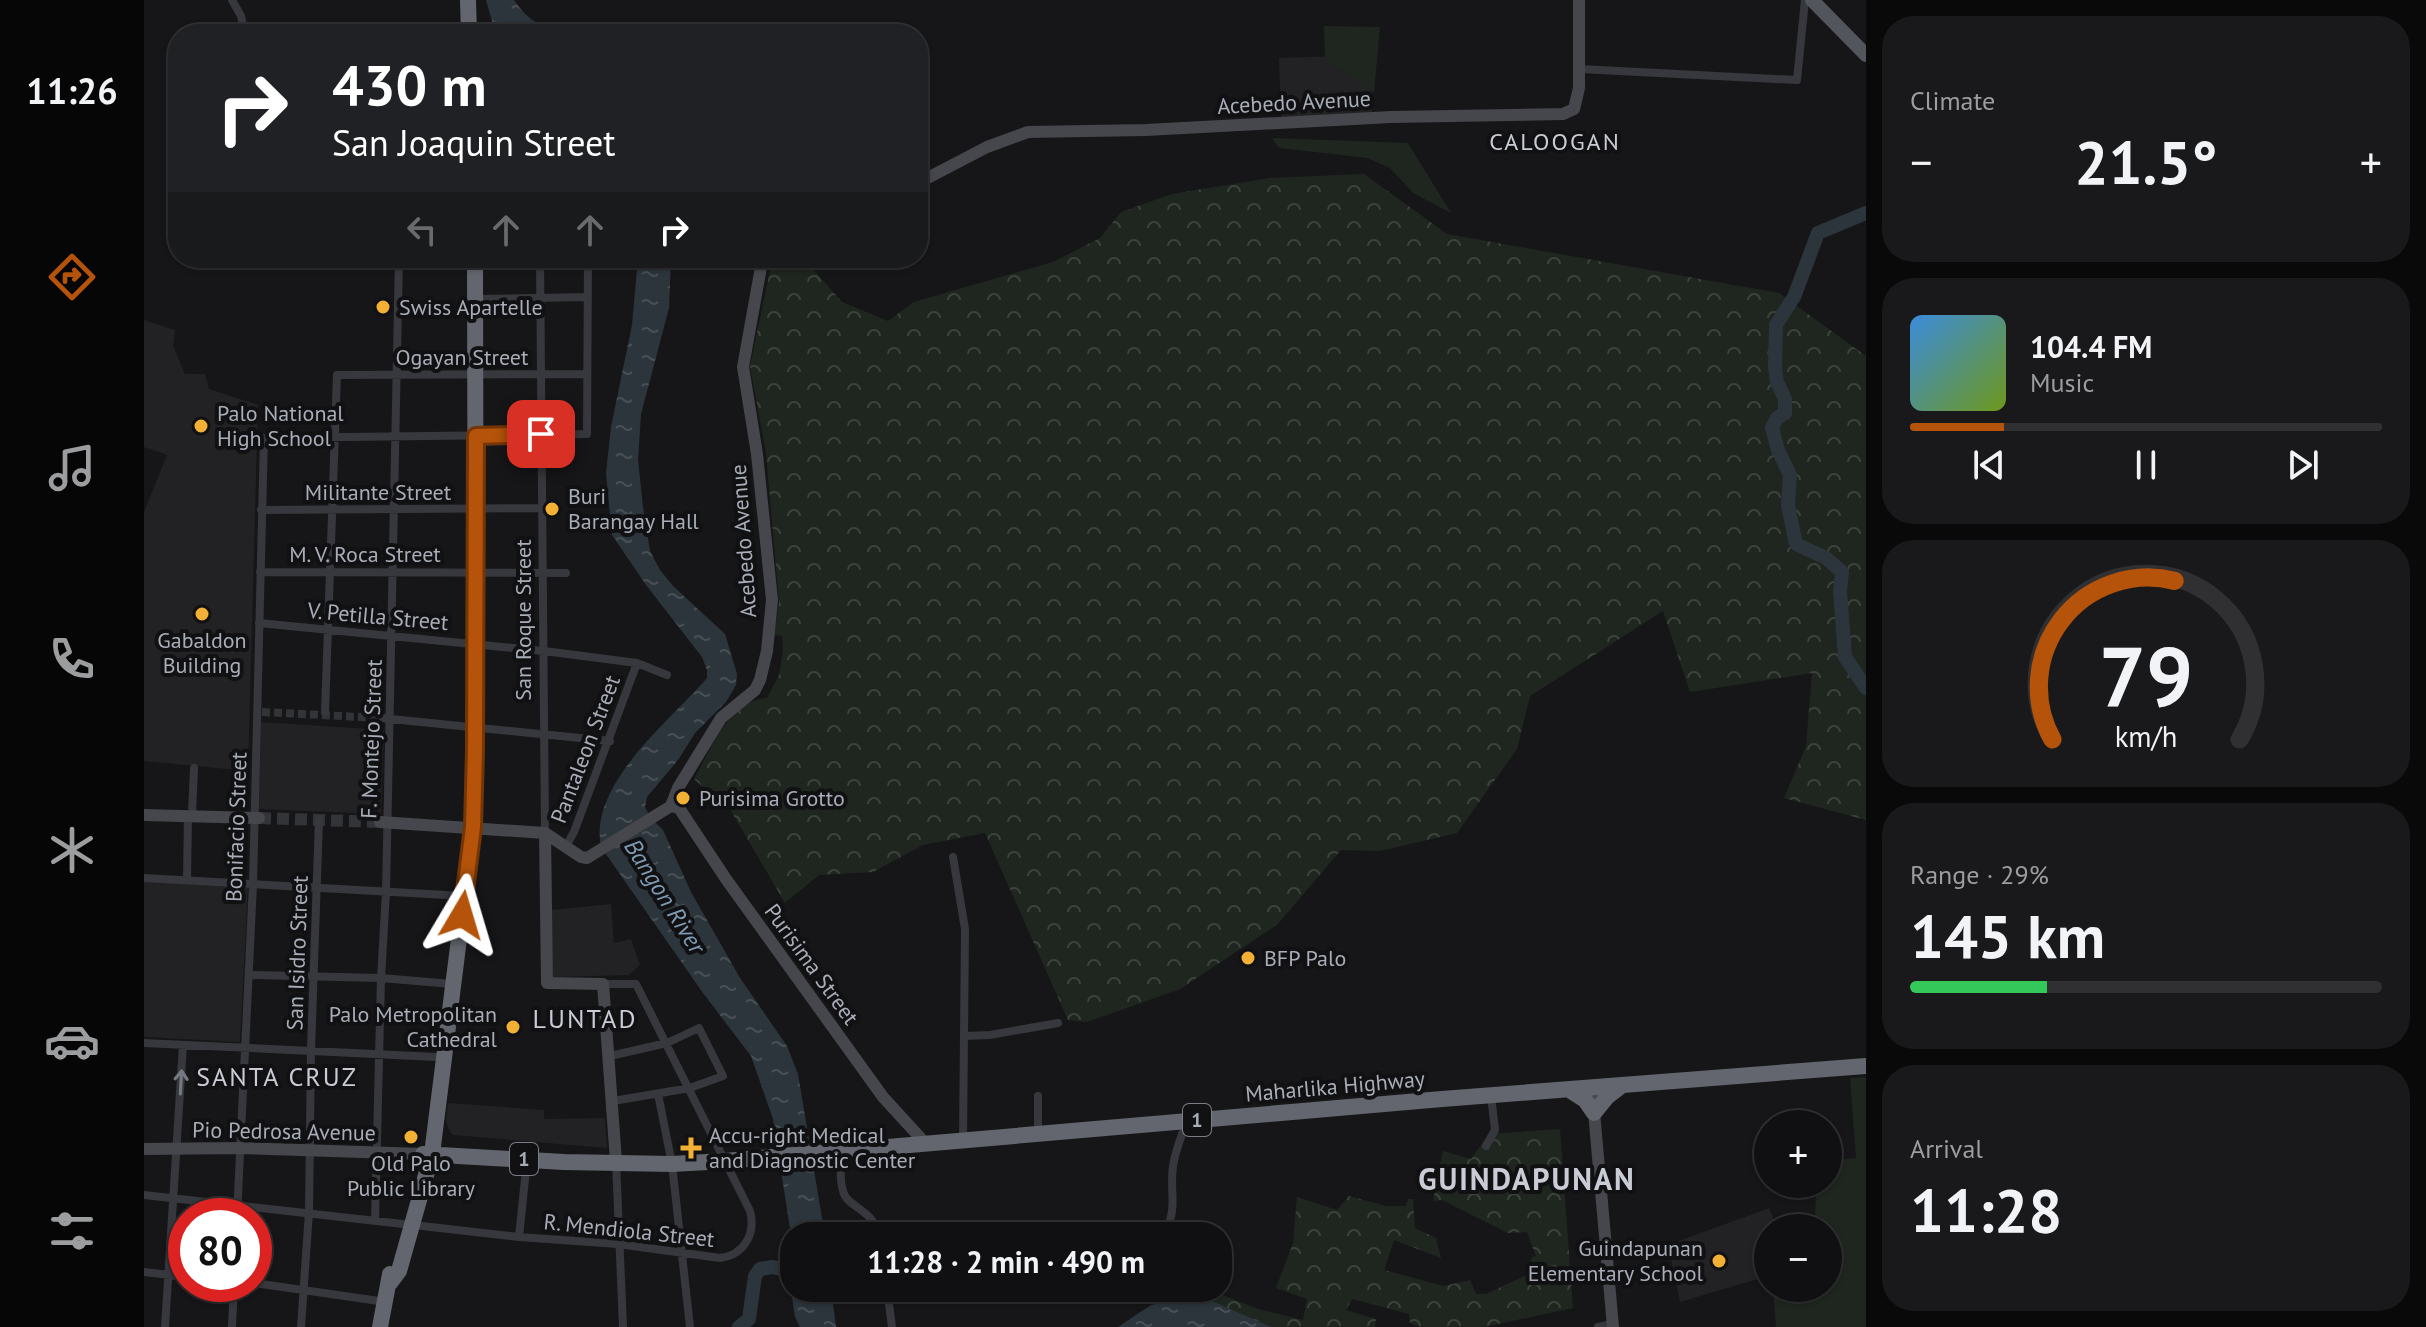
<!DOCTYPE html>
<meta charset="utf-8">
<style>
:root{--surface:#101012;--page:#19191b;--text:#f1f3f6;--muted:#9c9d9f;--line:#303032;--accent:#b45309}
body{margin:0;font-family:"PT Sans",sans-serif;background:var(--page);color:var(--text);height:100vh;display:flex;flex-direction:column;font-size:30px;white-space:nowrap}
*{box-sizing:border-box;margin:0}
p{font-size:26px;color:var(--muted)}
.icon{flex:none;width:44px;height:44px;fill:none;stroke:currentColor;stroke-width:2;stroke-linecap:round;stroke-linejoin:round}
.map{position:relative;flex:1;overflow:hidden}
.panel{display:flex;flex-direction:column;gap:16px;padding:16px;background:#09090a;width:560px}
.panel>*{flex:none}
.hud{position:absolute;left:24px;top:24px;width:760px;height:244px;border-radius:32px;box-shadow:0 2px 6px #0004,0 0 0 2px var(--line);background:#202124;color:#fff;overflow:hidden}
.tools{position:absolute;left:1610px;top:1110px;display:grid;gap:16px}
.tools a{display:grid;place-items:center;width:88px;height:88px;border-radius:50%;background:var(--surface);box-shadow:0 2px 6px #0004,0 0 0 2px var(--line);font-size:40px}
.speed{position:absolute;left:24px;top:1198px;display:flex;gap:16px;font-size:40px;font-weight:700;text-align:center}
.speed>*{display:grid;place-content:center;width:104px;height:104px;border-radius:50%;background:var(--surface);box-shadow:0 2px 6px #0004,0 0 0 2px var(--line);line-height:1}
.speed .limit{border:12px solid #d22;background:#fff;color:#111}
.pin{position:absolute;display:grid;place-items:center;width:68px;height:68px;color:#fff;margin:-34px;border-radius:16px;box-shadow:0 4px 12px #0006}
.me{position:absolute;width:88px;margin:-44px;rotate:7deg;stroke-linejoin:round;filter:drop-shadow(0 0 6px #0008)}
.turn{display:flex;align-items:center;gap:28px;height:168px;padding:0 32px;font-size:36px}
.turn .icon{width:104px;height:104px;stroke-width:2.5}
.turn b{display:block;font-size:56px;line-height:68px}
.lanes{display:flex;align-items:center;height:76px;padding:0 32px;background:#0003;justify-content:center;gap:40px;direction:ltr}
.lanes .off{opacity:.35}
.big{font-size:60px;font-weight:600;line-height:1.1}
.panel .widget{flex:1;display:flex;flex-direction:column;justify-content:center;gap:12px;min-width:0;padding:0 28px;border-radius:32px;background:var(--page)}
.panel .dial{align-items:center;gap:0}
.dial svg{height:208px;overflow:visible;fill:none;stroke:var(--line);stroke-width:7;stroke-linecap:round;text-anchor:middle}
.dial text{fill:var(--text);stroke:none}
.song{display:flex;align-items:center;gap:24px}
.cover{width:96px;height:96px;border-radius:12px;background:linear-gradient(135deg,hsl(210 70% 55%),hsl(80 70% 35%))}
.played{height:8px;border-radius:4px;background:linear-gradient(90deg,var(--accent) 20%,var(--line) 20%)}
.keys{display:flex;justify-content:space-around;direction:ltr}
.heat{display:flex;justify-content:space-between;align-items:center;font-size:44px;direction:ltr}
.charge{height:12px;border-radius:6px;background:linear-gradient(90deg,#34c759 29%,var(--line) 0)}
.trip{position:absolute;left:636px;top:1222px;width:452px;height:80px;border-radius:32px;background:var(--surface);box-shadow:0 2px 6px #0004,0 0 0 2px var(--line);font-weight:600;line-height:80px;text-align:center}
main{display:flex;flex:1;min-height:0}
.dock{display:flex;flex-direction:column;width:144px;justify-content:space-around;align-items:center;background:#060607;color:var(--muted)}
.dock .icon{width:56px;height:56px}
.dock .selected{color:var(--accent)}
.dock b{font-size:36px;color:var(--text)}
.map>svg:first-child{display:block}
.built{fill:#222225}
.grass{fill:#1e261f}
.forest{fill:url(#forest-crowns)}
.water{fill:url(#water-ripples)}
.lines{fill:none;stroke-linecap:round;stroke-linejoin:round}
.river{stroke:#2c353c;stroke-width:14}
.street-tunnel{stroke:#333438;stroke-width:8;stroke-dasharray:8 4;stroke-linecap:butt}
.secondary-tunnel{stroke:#333438;stroke-width:12;stroke-dasharray:12 6;stroke-linecap:butt}
.street{stroke:#37383d;stroke-width:8}
.secondary{stroke:#45474d;stroke-width:12}
.primary{stroke:#53555c;stroke-width:14}
.highway{stroke:#63666e;stroke-width:16}
.oneway{stroke:#757881}
.route-casing{stroke:#753606;stroke-width:20}
.route{stroke:#b45309;stroke-width:14}
.poi-dot{fill:#f2b134;stroke:#111113;stroke-width:3}
.labels{text-anchor:middle;dominant-baseline:central;stroke-width:8;stroke-linejoin:round;paint-order:stroke}
.shield{fill:#111113;stroke:#7b7e86;stroke-width:2}
.shield-label{font-size:20px;font-weight:bold;fill:#a8adb8}
.street-label{font-size:22px;fill:#a8adb8;stroke:#111113}
.poi-label{font-size:22px;fill:#a8adb8;stroke:#111113;text-anchor:start}
.neighbourhood-label{font-size:24px;letter-spacing:2px;fill:#c9ccd4;stroke:#111113}
.water-label{font-size:24px;font-style:italic;fill:#7f9bb3;stroke:#111113}
.quarter-label{font-size:26px;letter-spacing:2px;fill:#c9ccd4;stroke:#111113}
.district-label{font-size:30px;font-weight:bold;letter-spacing:2px;fill:#c9ccd4;stroke:#111113}
</style>
<main>
<nav class="dock">
<b>11:26</b>
<svg class="icon selected" aria-label="directions" viewBox="0 0 24 24"><path d="M12 3l9 9-9 9-9-9zM9 14v-3h6M13 9l2 2-2 2"/></svg>
<svg class="icon" aria-label="music" viewBox="0 0 24 24"><path d="M9 18V5l10-2v13"/><circle cx="6" cy="18" r="3"/><circle cx="16" cy="16" r="3"/></svg>
<svg class="icon" aria-label="phone" viewBox="0 0 24 24"><path d="M5 4h4l2 5-3 2q2 4 5 5l2-3 5 2v4C11 20 4 13 5 4z"/></svg>
<svg class="icon" aria-label="climate" viewBox="0 0 24 24"><path d="M12 3v18M4 7l16 10M4 17L20 7"/></svg>
<svg class="icon" aria-label="car" viewBox="0 0 24 24"><path d="M5 17H2v-5l4-1 3-4h7l3 4 3 1v5h-3M9 17h6M6 11h13"/><circle cx="7" cy="17" r="2"/><circle cx="17" cy="17" r="2"/></svg>
<svg class="icon" aria-label="filters" viewBox="0 0 24 24"><path d="M4 7h16M4 17h16"/><circle cx="9" cy="7" r="2"/><circle cx="15" cy="17" r="2"/></svg>
</nav>
<div class="map">
<svg width="1722" height="1327" viewBox="0 0 1722 1327">
<defs>
<pattern id="forest-crowns" width="20" height="18" patternUnits="userSpaceOnUse" patternTransform="scale(2)"><rect width="20" height="18" fill="#1e261f"/><path d="M2 6a3 3 0 1 1 6 0M12 15a3 3 0 1 1 6 0" fill="none" stroke="#3c433d"/></pattern>
<pattern id="water-ripples" width="26" height="14" patternUnits="userSpaceOnUse" patternTransform="scale(2)"><rect width="26" height="14" fill="#2c353c"/><path d="M2 4q2-2 4 0t4 0M15 11q2-2 4 0t4 0" fill="none" stroke="#485056"/></pattern>
</defs>
<rect width="100%" height="100%" fill="#161618"/>
<!-- built -->
<path class="built" d="M1226,55L1228,115L1137,118L1135,58Z
M0,320L31,330L29,346L41,374H61L65,389L114,405L104,771L0,761V512L23,455L0,447Z
M117,722L240,730L237,814L115,809Z
M0,881L104,888L96,1042L0,1037Z
M467,904L470,943L487,939L496,965L485,975L409,977L407,910Z
M304,1103L400,1110V1119L461,1118L463,1148L309,1135L304,1128L302,1120Z
M1625,1208L1633,1228H1624V1276L1536,1302L1524,1245Z"/>
<!-- grass -->
<path class="grass" d="M1180,26L1236,27L1230,93L1181,58Z
M1128,138L1264,143L1307,213L1269,193L1246,168L1223,158L1135,148Z
M1722,1077V1327H1632L1629,1288H1684V1228H1662L1671,1224L1672,1184H1684V1160L1712,1158L1706,1078Z"/>
<!-- forest -->
<path class="forest" d="M1220,174L1303,234L1635,293L1722,356V820L1640,798L1662,746L1668,673L1546,692L1519,611L1386,696L1373,749L1313,833L1236,851L1197,850L1133,925L1036,989L943,1022L924,1020L841,833L779,845L729,872L675,875L641,903L583,804L568,796L550,779C567,750 585,700 623,698L635,675L639,651L638,636L630,635L635,602L622,453L606,366L626,271L632,258H659L698,302L744,321L770,302L909,262L956,238L977,212L1028,194L1125,178Z
M1416,1129L1429,1308L1340,1327H1275L1266,1323L1265,1314L1208,1299L1202,1310L1232,1319L1231,1327H1047L1068,1291L1114,1309L1159,1320L1163,1299L1132,1288L1149,1243L1153,1197L1193,1210L1205,1196L1242,1206H1262L1264,1199H1269L1271,1228L1292,1238L1297,1258L1250,1240L1240,1270L1300,1286L1326,1280L1332,1294H1342L1389,1272L1387,1258L1392,1256L1383,1232L1364,1233L1298,1200L1289,1201L1299,1151L1327,1159L1345,1134Z"/>
<!-- water -->
<path class="water" d="M342,0H370C386,24 400,28 427,34H361L349,24Z
M494,258H527L525,308L497,414L494,460L499,507L506,551L516,570L529,586L581,634L593,674L592,685L582,702L551,733L534,760L503,797L501,807L507,818L519,830L547,892L596,978L643,1046L654,1074L681,1236H650V1288H687L692,1327H656L651,1317L644,1270L647,1235L629,1119L607,1056L559,993L457,847C444,784 527,720 563,678V670L558,657L502,585L468,535L462,473L467,427L488,325Z
M1042,1298L1070,1302L1127,1327H974L1007,1305Z"/>
<g class="lines">
<!-- river -->
<path class="river" d="M1722,213L1674,233L1650,297L1632,325L1631,367L1633,382L1641,399V413L1633,418L1628,428L1634,450L1646,475L1644,505L1652,544L1682,558L1698,572L1696,591L1701,657L1722,688
M595,1327L605,1319L611,1276L616,1269L628,1267L644,1270"/>
<!-- street-tunnel -->
<path class="street-tunnel" d="M118,712L237,718"/>
<!-- secondary-tunnel -->
<path class="secondary-tunnel" d="M115,818L236,822"/>
<!-- street -->
<path class="street" d="M88,0L97,16L101,34
M1436,69L1653,80L1661,0
M396,258L401,833
M332,299L443,297
M117,510L398,508
M116,572L422,573
M115,623L400,651L493,663L523,675
M181,712L193,375L442,374
M237,718L466,741
M48,815L50,768
M422,846L430,832L493,663
M809,857L821,929L819,1141
M0,878L320,896
M43,880L44,815
M105,975L237,978L308,984
M820,1036L846,1035L914,1023
M0,1043L292,1057
M466,1056L523,1043L555,1028L579,1076L546,1088L469,1101
M514,1094L528,1164L546,1327
M894,1096V1134
M1342,1146L1351,1130L1347,1096
M697,1151C697,1164 695,1179 699,1191C703,1208 729,1208 735,1236
M472,1161L479,1327
M0,1195L259,1224
M93,1216L109,884L120,438L443,434L444,258
M231,1221L237,978L242,892L255,258
M269,1225L375,1237L474,1244L576,1258C600,1255 612,1234 606,1211L492,984H459
M1020,1236C1035,1204 1025,1195 1029,1166C1031,1151 1038,1136 1042,1122
M375,1237L383,1160
M0,1272L42,1277
M110,1283L242,1302
M743,1288L748,1327
M21,1327L39,1045
M88,1327L90,1284
M157,1327L165,1212L167,1050L175,820
M1454,1327L1469,1324"/>
<!-- secondary -->
<path class="secondary" d="M774,183L843,147L884,132L1002,130L1247,117L1419,114L1430,109L1435,88V0
M527,806L535,808L582,879L739,1097L782,1144
M0,815L115,818
M236,822L401,833L437,857L443,858L527,806L534,788L577,718L611,690L616,680L623,651L628,600L613,454L599,367L617,267L623,258
M401,833L403,983L459,984L472,1161
M1448,1089L1469,1327
M0,1149L95,1148L279,1154"/>
<!-- primary -->
<path class="primary" d="M1668,0L1722,55"/>
<!-- highway -->
<path class="highway" d="M324,0L325,34
M1427,1091L1441,1100L1450,1113L1463,1097L1476,1087
M279,1154L420,1162L528,1164L581,1161L1298,1099L1722,1066
M246,1283L255,1271L288,1154L329,827L332,727L331,258
M236,1327L246,1274"/>
</g>
<!-- one-way arrows -->
<defs><path id="oneway-shaft" d="M-6 0H5M1.5-3L5.5 0L1.5 3" fill="none" stroke-width="1.6" stroke-linecap="round" stroke-linejoin="round" transform="scale(2)"/></defs>
<use class="oneway" href="#oneway-shaft" transform="translate(37 1082) rotate(-87)"/>
<g class="lines">
<!-- route casing -->
<g class="route-casing">
<path id="route" d="M318,915L329,827L331,750L332,436L397,434"/>
</g>
<!-- route -->
<use href="#route" class="route"/>
</g>
<!-- markers -->
<g class="poi-dot">
<circle cx="239" cy="307" r="8"/>
<circle cx="57" cy="426" r="8"/>
<circle cx="408" cy="509" r="8"/>
<circle cx="58" cy="614" r="8"/>
<circle cx="539" cy="798" r="8"/>
<circle cx="1104" cy="958" r="8"/>
<circle cx="369" cy="1027" r="8"/>
<circle cx="267" cy="1137" r="8"/>
<path d="M543 1136h8v8h8v8h-8v8h-8v-8h-8v-8h8z"/>
<circle cx="1575" cy="1261" r="8"/>
</g>
<g class="labels">
<!-- shield labels -->
<g class="shield">
<rect x="1039" y="1104" width="28" height="32" rx="6"/>
<rect x="366" y="1143" width="28" height="32" rx="6"/>
</g>
<g class="shield-label">
<text x="1053" y="1120">1</text>
<text x="380" y="1159">1</text>
</g>
<!-- street labels -->
<g class="street-label">
<text transform="translate(1150 102) rotate(-3)">Acebedo Avenue</text>
<text x="318" y="357">Ogayan Street</text>
<text x="234" y="492">Militante Street</text>
<text transform="translate(599 541) rotate(-94)">Acebedo Avenue</text>
<text x="221" y="554">M. V. Roca Street</text>
<text transform="translate(234 616) rotate(5)">V. Petilla Street</text>
<text transform="translate(379 620) rotate(-90)">San Roque Street</text>
<text transform="translate(227 739) rotate(-88)">F. Montejo Street</text>
<text transform="translate(441 749) rotate(-69)">Pantaleon Street</text>
<text transform="translate(92 827) rotate(-88)">Bonifacio Street</text>
<text transform="translate(153 953) rotate(-88)">San Isidro Street</text>
<text transform="translate(668 964) rotate(54)">Purisima Street</text>
<text transform="translate(1191 1086) rotate(-5)">Maharlika Highway</text>
<text transform="translate(140 1131) rotate(1)">Pio Pedrosa Avenue</text>
<text transform="translate(485 1230) rotate(6)">R. Mendiola Street</text>
</g>
<!-- poi labels -->
<g class="poi-label">
<text x="255" y="307">Swiss Apartelle</text>
<text x="73" y="413">Palo National<tspan x="73" dy="25">High School</tspan></text>
<text x="424" y="496">Buri<tspan x="424" dy="25">Barangay Hall</tspan></text>
<text x="58" y="640" text-anchor="middle">Gabaldon<tspan x="58" dy="25">Building</tspan></text>
<text x="555" y="798">Purisima Grotto</text>
<text x="1120" y="958">BFP Palo</text>
<text x="353" y="1014" text-anchor="end">Palo Metropolitan<tspan x="353" dy="25">Cathedral</tspan></text>
<text x="565" y="1135">Accu-right Medical<tspan x="565" dy="25">and Diagnostic Center</tspan></text>
<text x="267" y="1163" text-anchor="middle">Old Palo<tspan x="267" dy="25">Public Library</tspan></text>
<text x="1559" y="1248" text-anchor="end">Guindapunan<tspan x="1559" dy="25">Elementary School</tspan></text>
</g>
<!-- neighbourhood labels -->
<g class="neighbourhood-label">
<text x="1411" y="141">CALOOGAN</text>
</g>
<!-- water labels -->
<g class="water-label">
<text transform="translate(521 896) rotate(58)">Bangon River</text>
</g>
<!-- quarter labels -->
<g class="quarter-label">
<text x="441" y="1018">LUNTAD</text>
<text x="133" y="1076">SANTA CRUZ</text>
</g>
<!-- district labels -->
<g class="district-label">
<text x="1383" y="1178">GUINDAPUNAN</text>
</g>
</g>
</svg>
<div class="tools">
<a>+</a>
<a>−</a>
</div>
<div class="speed"><div class="limit">80</div></div>
<div class="pin" style="left:397px;top:434px;background:#d93025"><svg class="icon" aria-label="arrive" viewBox="0 0 24 24"><path d="M6 21V4h12l-3 4 3 4H6"/></svg></div>
<svg class="me" style="left:318px;top:915px" viewBox="-20 -20 40 40"><path d="M0-17L14 15 0 8-14 15z" fill="#b45309" stroke="#fff" stroke-width="4"/></svg>
<div class="trip">11:28 · 2 min · 490 m</div>
<div class="hud">
<div class="turn"><svg class="icon" aria-label="right" viewBox="0 0 24 24"><path d="M7 20v-9h11M14 6l5 5-5 5"/></svg><div><b>430 m</b>San Joaquin Street</div></div>
<div class="lanes"><svg class="icon off" aria-label="left" viewBox="0 0 24 24"><path d="M17 20v-9H6M10 6l-5 5 5 5"/></svg><svg class="icon off" aria-label="ahead" viewBox="0 0 24 24"><path d="M12 20V5M6 11l6-6 6 6"/></svg><svg class="icon off" aria-label="ahead" viewBox="0 0 24 24"><path d="M12 20V5M6 11l6-6 6 6"/></svg><svg class="icon" aria-label="right" viewBox="0 0 24 24"><path d="M7 20v-9h11M14 6l5 5-5 5"/></svg></div>
</div>
</div>
<section class="panel">
<div class="widget"><p>Climate</p>
<div class="heat"><a>−</a><b class="big">21.5°</b><a>+</a></div>
</div>
<div class="widget">
<div class="song"><i class="cover"></i><div><b>104.4 FM</b><p>Music</p></div></div>
<div class="played"></div>
<div class="keys"><svg class="icon" aria-label="previous" viewBox="0 0 24 24"><path d="M18 5L8 12l10 7zM5 5v14"/></svg><svg class="icon" aria-label="pause" viewBox="0 0 24 24"><path d="M8 5v14M16 5v14"/></svg><svg class="icon" aria-label="next" viewBox="0 0 24 24"><path d="M6 5l10 7-10 7zM19 5v14"/></svg></div>
</div>
<div class="widget dial"><svg viewBox="0 0 100 80">
<path d="M14 69A42 42 0 1 1 86 69"/>
<path d="M14 69A42 42 0 0 1 61 8" stroke="#b45309"/>
<text x="50" y="56" font-size="32" font-weight="700">79</text>
<text x="50" y="72" font-size="11">km/h</text>
</svg></div>
<div class="widget"><p>Range · 29%</p><b class="big">145 km</b><div class="charge"></div></div>
<div class="widget"><p>Arrival</p><b class="big">11:28</b></div>
</section>
</main>
